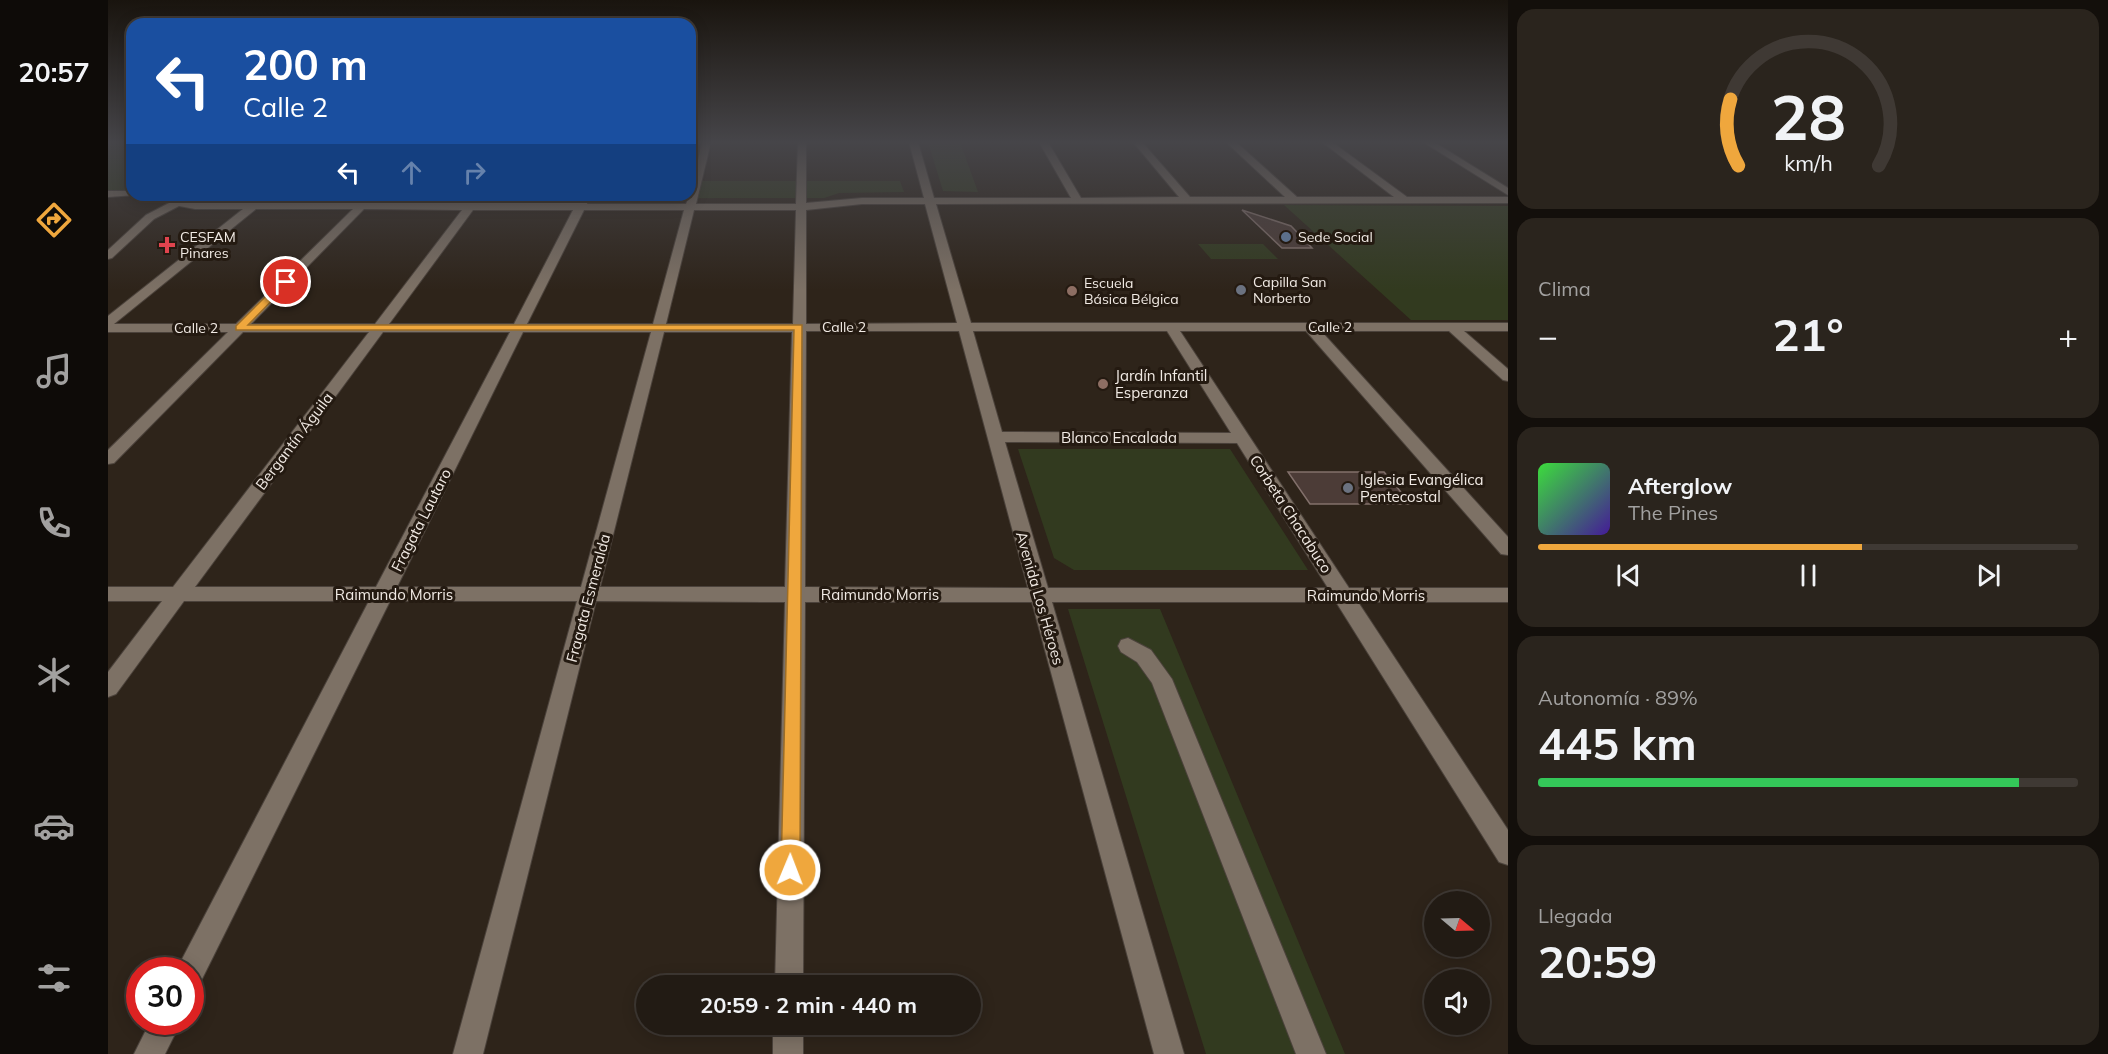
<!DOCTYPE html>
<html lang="es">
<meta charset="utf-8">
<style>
:root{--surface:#221b14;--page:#2a241d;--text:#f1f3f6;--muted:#a2a1a0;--line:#3f3934;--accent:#efa73d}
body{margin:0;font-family:Mulish,sans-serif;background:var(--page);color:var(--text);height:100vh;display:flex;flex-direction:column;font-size:22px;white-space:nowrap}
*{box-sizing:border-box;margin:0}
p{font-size:20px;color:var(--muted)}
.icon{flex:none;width:33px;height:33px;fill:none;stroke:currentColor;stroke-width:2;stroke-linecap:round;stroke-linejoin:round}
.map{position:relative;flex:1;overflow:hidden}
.side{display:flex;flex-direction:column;gap:9px;padding:9px;background:#130f0b;width:600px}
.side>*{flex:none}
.hud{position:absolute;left:18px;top:18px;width:570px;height:183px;border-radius:18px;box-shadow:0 3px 15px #0003,0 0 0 2px var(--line);background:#1a4fa0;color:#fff;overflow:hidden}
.needle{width:39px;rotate:109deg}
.fabs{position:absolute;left:1316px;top:891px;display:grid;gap:12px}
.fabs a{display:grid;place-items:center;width:66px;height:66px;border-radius:50%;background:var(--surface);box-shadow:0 3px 15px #0003,0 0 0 2px var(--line);font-size:30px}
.speed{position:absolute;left:18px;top:957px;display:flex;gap:12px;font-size:30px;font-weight:700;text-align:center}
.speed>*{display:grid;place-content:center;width:78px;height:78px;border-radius:50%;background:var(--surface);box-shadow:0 3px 15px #0003,0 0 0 2px var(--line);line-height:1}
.speed .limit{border:9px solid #d22;background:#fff;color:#111}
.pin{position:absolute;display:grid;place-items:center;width:51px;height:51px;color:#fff;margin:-26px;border:3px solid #fff;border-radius:50%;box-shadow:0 2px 6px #0007}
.me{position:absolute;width:66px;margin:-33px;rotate:1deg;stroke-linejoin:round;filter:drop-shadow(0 0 4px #0008)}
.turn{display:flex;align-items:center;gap:21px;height:126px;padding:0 18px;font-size:27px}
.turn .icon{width:78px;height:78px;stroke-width:2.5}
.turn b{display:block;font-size:42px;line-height:51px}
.lanes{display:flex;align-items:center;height:57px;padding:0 18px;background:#0003;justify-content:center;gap:30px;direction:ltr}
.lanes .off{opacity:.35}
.big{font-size:45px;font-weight:700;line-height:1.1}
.side .tile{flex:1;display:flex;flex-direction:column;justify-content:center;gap:9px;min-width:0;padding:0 21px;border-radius:18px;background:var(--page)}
.side .dial{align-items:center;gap:0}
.dial svg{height:156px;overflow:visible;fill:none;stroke:var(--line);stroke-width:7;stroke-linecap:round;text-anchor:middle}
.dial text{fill:var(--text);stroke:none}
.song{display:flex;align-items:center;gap:18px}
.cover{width:72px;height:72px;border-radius:9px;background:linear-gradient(135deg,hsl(120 70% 55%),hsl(260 70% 35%))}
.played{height:6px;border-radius:3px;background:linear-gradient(90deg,var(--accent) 60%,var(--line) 60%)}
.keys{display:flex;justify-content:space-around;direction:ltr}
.heat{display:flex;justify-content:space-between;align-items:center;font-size:33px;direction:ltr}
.charge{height:9px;border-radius:4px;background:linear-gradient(90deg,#34c759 89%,var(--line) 0)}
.trip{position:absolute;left:528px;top:975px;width:345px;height:60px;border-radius:30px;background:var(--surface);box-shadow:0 3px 15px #0003,0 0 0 2px var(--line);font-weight:700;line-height:60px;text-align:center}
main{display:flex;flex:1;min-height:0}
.dock{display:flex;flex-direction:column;width:108px;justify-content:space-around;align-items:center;background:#0e0b08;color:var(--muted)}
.dock .icon{width:42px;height:42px}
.dock .selected{color:var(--accent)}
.dock b{font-size:27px;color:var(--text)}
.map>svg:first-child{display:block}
.green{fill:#323a1f}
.building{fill:#4c3c37;stroke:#82706b;stroke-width:1.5}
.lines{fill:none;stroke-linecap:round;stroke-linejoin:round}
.minor-casing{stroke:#4b423b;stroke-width:2}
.minor{fill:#7d7165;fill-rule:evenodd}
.route{fill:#efa73d;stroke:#9b6d28;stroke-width:1.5}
.service-dot{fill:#5c6f8a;stroke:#241a11;stroke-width:2}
.health-dot{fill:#e0444e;stroke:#241a11;stroke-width:2}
.worship-dot{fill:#6b7280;stroke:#241a11;stroke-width:2}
.education-dot{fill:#8d6e63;stroke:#241a11;stroke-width:2}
.labels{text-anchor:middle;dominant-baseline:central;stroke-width:6;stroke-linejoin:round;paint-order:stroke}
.far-poi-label{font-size:14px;fill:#f1eae4;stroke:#241a11;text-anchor:start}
.far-street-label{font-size:14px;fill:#f1eae4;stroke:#241a11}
.poi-label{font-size:15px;fill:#f1eae4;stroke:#241a11;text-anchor:start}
.street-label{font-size:15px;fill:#f1eae4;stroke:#241a11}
</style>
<main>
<nav class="dock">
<b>20:57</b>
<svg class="icon selected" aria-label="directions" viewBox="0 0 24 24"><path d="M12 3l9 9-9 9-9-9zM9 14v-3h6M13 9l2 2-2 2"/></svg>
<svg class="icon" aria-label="music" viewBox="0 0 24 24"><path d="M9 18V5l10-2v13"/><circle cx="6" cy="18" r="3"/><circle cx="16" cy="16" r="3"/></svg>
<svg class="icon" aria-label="phone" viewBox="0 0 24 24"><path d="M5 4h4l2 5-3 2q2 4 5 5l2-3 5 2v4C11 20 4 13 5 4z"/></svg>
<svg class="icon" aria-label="climate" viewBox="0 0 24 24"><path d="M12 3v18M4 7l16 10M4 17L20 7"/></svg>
<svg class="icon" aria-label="car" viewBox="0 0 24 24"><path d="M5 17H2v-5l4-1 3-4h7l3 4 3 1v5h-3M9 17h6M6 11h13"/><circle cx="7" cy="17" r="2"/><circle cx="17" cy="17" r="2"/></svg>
<svg class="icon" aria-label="filters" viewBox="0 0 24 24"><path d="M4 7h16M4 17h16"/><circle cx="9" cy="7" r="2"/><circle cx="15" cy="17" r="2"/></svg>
</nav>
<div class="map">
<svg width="1400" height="1054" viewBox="0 0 1400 1054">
<rect width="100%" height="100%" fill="#2e241a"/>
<!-- green -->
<path class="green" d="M0,142H24V191H0Z
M820,142H852L870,192L835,191Z
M582,181H792L796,192L731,193L716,198L173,199L177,195H582Z
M1176,205L1400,206V320H1303Z
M1090,244H1155L1170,259H1103Z
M910,449H1122L1200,570H966L946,558Z
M960,609H1052L1237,1054H1098Z"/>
<!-- building -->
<path class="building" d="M1134,210L1183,226L1204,248H1174Z
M1180,472H1276L1303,504H1202Z"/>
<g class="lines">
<!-- minor casing -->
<g class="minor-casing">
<path id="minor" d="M594,142H603L588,204H688L690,142H698V203L754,198H816L801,142H810L826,198H963L931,142H940L973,198L1071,197L1025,142H1034L1082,197H1177L1118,142H1128L1189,197H1286L1214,142H1224L1299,197H1400V203L828,204L863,323H1400V331H1356L1400,369V381L1395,380L1341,331H1213L1400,537V555L1393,554L1198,331H1072L1241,588H1400V602H1250L1400,830V865L1391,862L1228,602H944L1076,1054H1046L924,602H697L695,986H667L677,602L488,601L375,1054H345L469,601H282L92,983L82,987V970H69L72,963L261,601H76L8,694L0,697V672L54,601H0V587H65L261,332H135L6,463L0,464V450L120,332H0V316L135,209H87L71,206L46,219L4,258L0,259V250L38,215L63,202L54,195H66L71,198L84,195V199L79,202L87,203H143L148,201L152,203H251L257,200L262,203H359L367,197L372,200L370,203H469L472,197L476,196L481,199L479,204H578L582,195ZM754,204H817L849,323L698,324V210ZM148,209H245L128,324H6ZM256,209L354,210L267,324H143ZM365,210H465L406,324H281ZM476,210H576L545,324H419ZM586,210H688L685,324H558ZM698,331H851L920,588L697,587ZM865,331H1059L1123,433L894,432ZM275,332H402L268,587H87ZM415,332H543L473,587H289ZM556,332H684L677,587H492ZM897,442L1129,443L1220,588H940Z
M1315,142H1326L1400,188V195Z
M0,191H24V195H28L0,197Z
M1020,638L1043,650L1064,679L1218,1054H1188L1044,683L1029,662L1013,652L1010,646L1013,640Z
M42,1022H73L57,1054H26Z
M665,1024H695V1054H665Z"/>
</g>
<!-- minor -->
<use href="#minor" class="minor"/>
</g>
<!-- sky -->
<linearGradient id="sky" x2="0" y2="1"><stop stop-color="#19140e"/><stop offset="0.49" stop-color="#464549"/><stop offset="1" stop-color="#464549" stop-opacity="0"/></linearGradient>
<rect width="1400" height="290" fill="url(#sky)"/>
<!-- route -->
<path class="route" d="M174,280L182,282L140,325H694L692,870L689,877L682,880L676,877L673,870L686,330H128V326Z"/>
<!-- markers -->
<circle class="service-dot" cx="1178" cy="237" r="6"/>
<path class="health-dot" d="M56 236h6v6h6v6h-6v6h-6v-6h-6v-6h6z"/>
<g class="worship-dot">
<circle cx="1133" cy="290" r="6"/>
<circle cx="1240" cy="488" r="6"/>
</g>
<g class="education-dot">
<circle cx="964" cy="291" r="6"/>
<circle cx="995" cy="384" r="6"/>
</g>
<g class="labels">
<!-- far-poi labels -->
<g class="far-poi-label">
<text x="72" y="237">CESFAM<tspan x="72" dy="16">Pinares</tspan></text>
<text x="1190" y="237">Sede Social</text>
<text x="1145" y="282">Capilla San<tspan x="1145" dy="16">Norberto</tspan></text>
<text x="976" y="283">Escuela<tspan x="976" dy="16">Básica Bélgica</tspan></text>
</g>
<!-- far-street labels -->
<g class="far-street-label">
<text x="736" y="327">Calle 2</text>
<text x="1222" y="327">Calle 2</text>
<text x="88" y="328">Calle 2</text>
</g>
<!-- poi labels -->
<g class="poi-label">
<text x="1007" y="375">Jardín Infantil<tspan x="1007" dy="17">Esperanza</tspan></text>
<text x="1252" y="479">Iglesia Evangélica<tspan x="1252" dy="17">Pentecostal</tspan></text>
</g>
<!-- street labels -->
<g class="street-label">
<text x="1011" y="437">Blanco Encalada</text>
<text transform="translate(186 441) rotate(-53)">Bergantín Águila</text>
<text transform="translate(1183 514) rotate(57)">Corbeta Chacabuco</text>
<text transform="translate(313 520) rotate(-63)">Fragata Lautaro</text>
<text x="286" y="594">Raimundo Morris</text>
<text x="772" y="594">Raimundo Morris</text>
<text x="1258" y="595">Raimundo Morris</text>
<text transform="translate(480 598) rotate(-75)">Fragata Esmeralda</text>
<text transform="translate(932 598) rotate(74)">Avenida Los Héroes</text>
</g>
</g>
</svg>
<div class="fabs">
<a><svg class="needle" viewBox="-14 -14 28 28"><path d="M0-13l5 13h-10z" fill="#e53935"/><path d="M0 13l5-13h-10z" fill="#a2a1a0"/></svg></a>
<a><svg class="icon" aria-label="sound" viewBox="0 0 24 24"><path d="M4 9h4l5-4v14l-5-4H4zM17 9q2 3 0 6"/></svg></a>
</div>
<div class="speed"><div class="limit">30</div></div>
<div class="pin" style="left:178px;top:282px;background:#d93025"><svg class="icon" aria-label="arrive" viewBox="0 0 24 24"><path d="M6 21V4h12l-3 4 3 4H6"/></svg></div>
<svg class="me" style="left:682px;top:870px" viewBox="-20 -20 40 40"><circle r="17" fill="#efa73d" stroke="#fff" stroke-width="3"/><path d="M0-11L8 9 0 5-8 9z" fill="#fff"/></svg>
<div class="trip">20:59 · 2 min · 440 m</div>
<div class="hud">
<div class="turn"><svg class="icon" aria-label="left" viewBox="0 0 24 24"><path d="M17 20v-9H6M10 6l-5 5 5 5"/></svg><div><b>200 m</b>Calle 2</div></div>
<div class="lanes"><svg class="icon" aria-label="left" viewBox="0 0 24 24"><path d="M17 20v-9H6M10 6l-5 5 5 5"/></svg><svg class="icon off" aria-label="ahead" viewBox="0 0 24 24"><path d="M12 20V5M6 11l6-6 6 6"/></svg><svg class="icon off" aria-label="right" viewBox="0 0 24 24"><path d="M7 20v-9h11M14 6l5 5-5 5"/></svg></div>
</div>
</div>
<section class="side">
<div class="tile dial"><svg viewBox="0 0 100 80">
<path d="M14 69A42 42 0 1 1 86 69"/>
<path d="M14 69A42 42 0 0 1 10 35" stroke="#efa73d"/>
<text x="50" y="56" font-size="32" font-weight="700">28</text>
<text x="50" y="72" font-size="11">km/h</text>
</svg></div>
<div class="tile"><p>Clima</p>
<div class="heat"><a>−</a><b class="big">21°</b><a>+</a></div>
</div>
<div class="tile">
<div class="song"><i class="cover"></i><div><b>Afterglow</b><p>The Pines</p></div></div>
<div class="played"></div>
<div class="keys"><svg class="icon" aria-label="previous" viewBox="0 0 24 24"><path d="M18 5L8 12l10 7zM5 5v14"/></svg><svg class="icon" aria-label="pause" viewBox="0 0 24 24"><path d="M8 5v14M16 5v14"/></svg><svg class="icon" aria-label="next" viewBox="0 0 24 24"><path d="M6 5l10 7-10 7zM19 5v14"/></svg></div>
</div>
<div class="tile"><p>Autonomía · 89%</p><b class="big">445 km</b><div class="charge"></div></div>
<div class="tile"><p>Llegada</p><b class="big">20:59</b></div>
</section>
</main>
